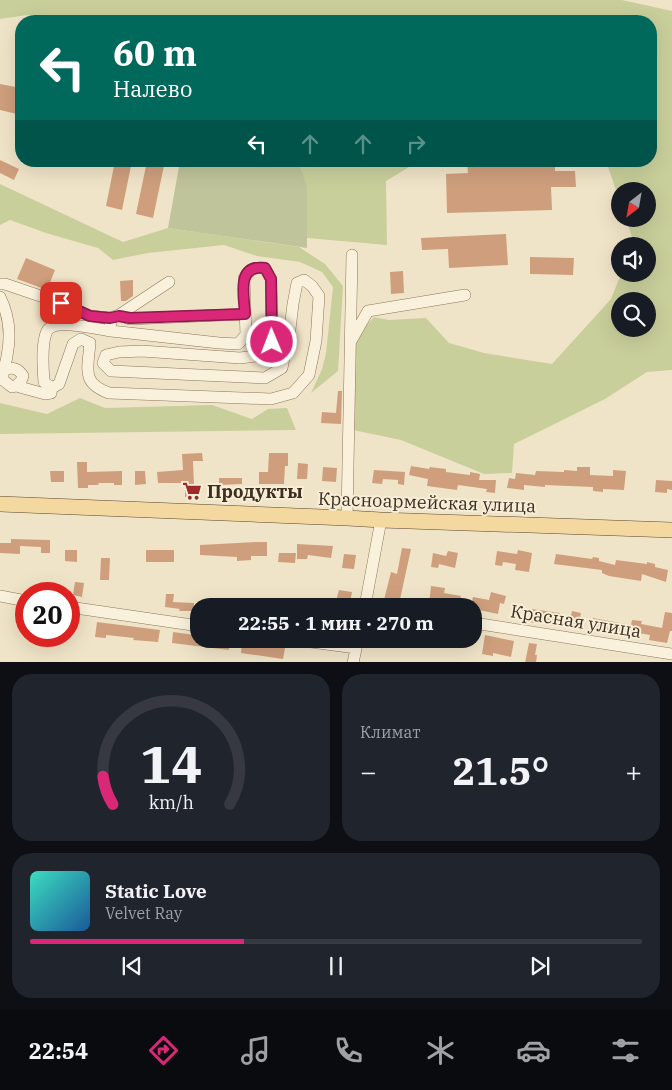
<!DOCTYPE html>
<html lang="ru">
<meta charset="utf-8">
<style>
:root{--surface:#171b24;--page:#20242c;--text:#f1f3f6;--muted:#9ea1a6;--line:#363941;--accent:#db2777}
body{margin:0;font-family:"IBM Plex Serif",serif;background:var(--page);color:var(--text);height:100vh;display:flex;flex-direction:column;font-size:19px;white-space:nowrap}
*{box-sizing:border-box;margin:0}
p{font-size:16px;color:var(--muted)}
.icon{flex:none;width:28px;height:28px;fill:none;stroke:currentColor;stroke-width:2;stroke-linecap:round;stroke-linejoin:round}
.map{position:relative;height:662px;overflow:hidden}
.details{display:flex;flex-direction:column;gap:12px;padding:12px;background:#0d0f14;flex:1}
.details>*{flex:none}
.hud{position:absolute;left:15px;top:15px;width:642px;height:152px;border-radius:20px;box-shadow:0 5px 20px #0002;background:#00695c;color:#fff;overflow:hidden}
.needle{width:32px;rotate:211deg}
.tools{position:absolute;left:611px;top:182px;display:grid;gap:10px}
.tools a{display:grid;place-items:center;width:45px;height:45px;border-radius:50%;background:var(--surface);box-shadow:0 5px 20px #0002;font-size:25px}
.speed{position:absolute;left:15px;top:582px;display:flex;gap:10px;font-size:25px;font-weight:700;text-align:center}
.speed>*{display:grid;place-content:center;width:65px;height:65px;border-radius:50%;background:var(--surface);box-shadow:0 5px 20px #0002;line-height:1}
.speed .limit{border:8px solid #d22;background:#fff;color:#111}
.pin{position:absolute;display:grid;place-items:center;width:42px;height:42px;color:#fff;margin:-21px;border-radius:10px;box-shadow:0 2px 8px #0006}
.me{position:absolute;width:55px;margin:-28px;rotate:359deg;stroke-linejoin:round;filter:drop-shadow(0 0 4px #0008)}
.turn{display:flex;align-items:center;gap:18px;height:105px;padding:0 15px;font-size:22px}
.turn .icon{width:65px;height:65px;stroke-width:2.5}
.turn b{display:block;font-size:35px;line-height:42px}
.lanes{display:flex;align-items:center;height:48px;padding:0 15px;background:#0003;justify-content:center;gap:25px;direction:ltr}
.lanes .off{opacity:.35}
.big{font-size:38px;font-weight:700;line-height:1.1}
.details .card{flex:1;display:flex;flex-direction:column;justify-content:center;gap:8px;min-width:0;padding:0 18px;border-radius:20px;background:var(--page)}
.details .dial{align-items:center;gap:0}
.dial svg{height:130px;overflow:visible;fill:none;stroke:var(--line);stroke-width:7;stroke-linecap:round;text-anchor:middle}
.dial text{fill:var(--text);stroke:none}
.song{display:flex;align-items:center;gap:15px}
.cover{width:60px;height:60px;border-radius:8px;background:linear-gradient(135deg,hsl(170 70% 55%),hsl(210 70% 35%))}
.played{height:5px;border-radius:2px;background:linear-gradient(90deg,var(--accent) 35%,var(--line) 35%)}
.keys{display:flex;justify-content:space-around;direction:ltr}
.heat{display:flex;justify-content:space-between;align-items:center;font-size:28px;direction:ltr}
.details .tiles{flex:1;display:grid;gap:12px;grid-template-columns:1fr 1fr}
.card:last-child{grid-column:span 2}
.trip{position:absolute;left:190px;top:598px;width:292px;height:50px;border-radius:20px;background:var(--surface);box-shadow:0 5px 20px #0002;font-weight:700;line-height:50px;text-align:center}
.menu{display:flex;height:80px;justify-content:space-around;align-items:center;background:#090b0e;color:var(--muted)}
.menu .icon{width:35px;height:35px}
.menu .active{color:var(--accent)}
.menu b{font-size:22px;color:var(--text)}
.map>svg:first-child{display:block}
.green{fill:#c9cf9b;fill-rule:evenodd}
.cemetery{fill:#bfc49a}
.building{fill:#cf9f7d}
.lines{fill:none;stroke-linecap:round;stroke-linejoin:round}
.minor-casing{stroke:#8d765c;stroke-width:12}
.major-casing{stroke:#5b4430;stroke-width:16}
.minor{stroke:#faf1dc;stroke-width:11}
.major{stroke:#f3d9a0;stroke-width:15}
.route-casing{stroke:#8e194d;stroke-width:12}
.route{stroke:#db2777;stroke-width:9}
.labels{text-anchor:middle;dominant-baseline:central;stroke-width:4;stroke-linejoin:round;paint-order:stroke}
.poi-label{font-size:18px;font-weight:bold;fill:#3d2e20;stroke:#f7eed8;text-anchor:start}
.street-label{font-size:18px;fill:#3d2e20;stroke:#f7eed8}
</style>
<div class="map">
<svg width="672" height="663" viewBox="0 0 672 663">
<rect width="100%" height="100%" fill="#f0e4c8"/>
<!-- green -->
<path class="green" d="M0,0H622L672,11V370L647,372L605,399L514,444L512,473L484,474L401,440L348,429L350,343L374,317L389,320L426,318L449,343L484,353L552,364L611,299L621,274H648V246H632L634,243L626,219H648V191H620V202L606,161H651V21H61L27,15L0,19ZM620,301H648V329H620Z
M298,161H419L386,181L387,245L307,238V187Z
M0,184L123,242L168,228L299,247L325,264L343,286L338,371L311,393L322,369L326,353L333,287L322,272L300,262L257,256L224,245L148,253L113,260L98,248L46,233L10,220L0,225Z
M80,398L105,408L212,405L252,419L268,409L287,408L296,430L0,434V403L47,414Z"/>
<!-- cemetery -->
<path class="cemetery" d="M180,161H298L307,186V248L168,228Z"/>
<!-- building -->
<path class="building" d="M0,84L21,88V115L0,110Z
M0,160L19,169L14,180L0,173Z
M115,161H132L122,210L106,206Z
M147,161H165L153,218L136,214Z
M467,161H555V171H575L576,187H551L552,210L447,213L446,174L468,173Z
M506,234L508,265L449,268L448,249L422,250L421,238Z
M530,257L574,258L573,275L530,274Z
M26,258L55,270L47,290L17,279Z
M403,271L404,293L391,294L390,272Z
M133,280V296L126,301H121L120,281Z
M338,391H342L341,424L321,423L322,412L336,413Z
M202,453L203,461H193L194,485H198L199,497H185V483H158L157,472L183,470L182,454Z
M269,453H288V466H285L284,484H259V472H268Z
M77,462H87V472L122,471V485H114V483H98L99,485H88V488H78Z
M298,463L308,464L307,479H297Z
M411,466L429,469L430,467L446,469V472L470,475V472L480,474L479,480H496L495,493L486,492L487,489L458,485L457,490L427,486L428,479L409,475Z
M323,467L337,468L336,482L322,481Z
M577,467H590V475L613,476V470L626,471L624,490L603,489V492L593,491V487L545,485V487L524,485V490L507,488L509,478L515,479L516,473L535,475L536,471L564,472V470L577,471Z
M374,470L405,472L404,485L398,484V480L383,479L382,484L372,483Z
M50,471H64V482H51Z
M135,471H145L146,484L135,485Z
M219,478H242V484L219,485Z
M656,480L672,481V490L667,489V493L655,492Z
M11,539L50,540V553H41V547L20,546V554L0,553V543H11Z
M257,542H267V556H251V560L237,561V557L200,555V545Z
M297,544L333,546L331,558L308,555L307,559H297Z
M402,548L411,549L399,604L384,600L391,572L397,574Z
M65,550H77V562L65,561Z
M146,550H174V562H146Z
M518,550L532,553L529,572L515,570L516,564L503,562L502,566L495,565L497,551L517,554Z
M448,551L458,553L455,568L439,564L438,568L431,567L433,553L446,556Z
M279,553H296L295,563L278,562Z
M344,554L356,555L354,569L342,568Z
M556,554L592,559L593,557L599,558V561L615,565L616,560L647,564V562L655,564V567L668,570L666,582L642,574L641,581L609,576L602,573V570L554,564Z
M101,558H110L109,580H100Z
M75,582L84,583L82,597L73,595Z
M431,586L445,588L444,593L461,596L459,606L429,604Z
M339,590L352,592L350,603L336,601Z
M491,592L506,596L504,604L500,603L498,614L474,609V606H471L473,597L489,600Z
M166,594H174L173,602L194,603V611H179L180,609L165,607Z
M532,609L560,613L558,625L542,622V624L530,622Z
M572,611L581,613L578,628L569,626Z
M665,612L672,613V631H670L667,643L649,640L650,635L621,630L620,636L611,635V633L590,630L593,618L631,625L632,620L642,621L641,624L662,628Z
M97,622L160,630L158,642L133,640L134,638L106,635V638L95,637Z
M173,632L195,635L194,639L230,640L229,650L172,643Z
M485,635L514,641L511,657L493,653V656L482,654Z
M242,642L285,648L283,659L241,653Z
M529,643L537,644L535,655H537L536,663H525Z"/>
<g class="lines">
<!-- minor casing -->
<g class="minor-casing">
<path id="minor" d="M0,284H5L61,303L90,316L110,318L119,315L169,282
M0,297C9,315 11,336 7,356C6,364 2,372 3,380L12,387L16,386L45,394L51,393L52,388
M119,315L130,319L245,314
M110,318L111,331C98,329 54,318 47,331C41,343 43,368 44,382L52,388L59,384L73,344L81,339L90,343C88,369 81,383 109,393L271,399L293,393L309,375L316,341L319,296L312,286L304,280L297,283L293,304L290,329L282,368L265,378L111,371L103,363L106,355L119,352L142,351L240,358L256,356L265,353L272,341L271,279L265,268C254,267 250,269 244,278L246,335L238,344L219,343L111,331
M351,341L368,311L465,295
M5,370C12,366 19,369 23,376L21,381L16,386
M347,518L352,255
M0,596L26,601
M365,606L381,520
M69,607L199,626
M474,623L672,654
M289,639L356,648
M353,663L358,639"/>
</g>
<!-- major casing -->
<g class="major-casing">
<path id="major" d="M0,504L347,518L381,520L672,530"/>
</g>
<!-- minor -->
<use href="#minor" class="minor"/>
<!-- major -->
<use href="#major" class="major"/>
</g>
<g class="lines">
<!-- route casing -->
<g class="route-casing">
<path id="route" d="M61,303L90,316L110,318L119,316L130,318L245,314C244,295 236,264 265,268L271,279L272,342"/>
</g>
<!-- route -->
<use href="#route" class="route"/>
</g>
<!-- icons -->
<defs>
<g id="supermarket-bare" transform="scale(1.5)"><path d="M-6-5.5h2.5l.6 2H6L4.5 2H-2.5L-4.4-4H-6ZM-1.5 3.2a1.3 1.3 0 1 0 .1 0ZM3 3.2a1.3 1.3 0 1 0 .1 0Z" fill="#9e2a2b" stroke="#f7eed8" stroke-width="2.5" paint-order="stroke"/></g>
</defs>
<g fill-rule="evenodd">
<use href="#supermarket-bare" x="192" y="491"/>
</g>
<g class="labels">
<!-- poi labels -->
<g class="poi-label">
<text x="207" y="491">Продукты</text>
</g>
<!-- street labels -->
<g class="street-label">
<text transform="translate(427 502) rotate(2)">Красноармейская улица</text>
<text transform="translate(576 621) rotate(9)">Красная улица</text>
</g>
</g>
</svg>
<div class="tools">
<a><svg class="needle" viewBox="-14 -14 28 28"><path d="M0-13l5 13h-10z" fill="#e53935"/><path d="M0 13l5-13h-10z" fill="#9ea1a6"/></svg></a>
<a><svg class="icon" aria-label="sound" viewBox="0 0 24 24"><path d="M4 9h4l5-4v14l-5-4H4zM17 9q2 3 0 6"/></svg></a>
<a><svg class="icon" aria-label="search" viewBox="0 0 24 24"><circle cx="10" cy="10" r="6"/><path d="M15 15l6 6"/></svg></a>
</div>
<div class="speed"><div class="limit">20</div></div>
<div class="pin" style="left:61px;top:303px;background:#d93025"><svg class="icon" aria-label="arrive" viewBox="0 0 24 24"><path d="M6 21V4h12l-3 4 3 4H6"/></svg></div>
<svg class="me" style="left:272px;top:342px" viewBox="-20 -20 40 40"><circle r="17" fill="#db2777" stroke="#fff" stroke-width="3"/><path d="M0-11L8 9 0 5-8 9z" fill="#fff"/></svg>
<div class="trip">22:55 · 1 мин · 270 m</div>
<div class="hud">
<div class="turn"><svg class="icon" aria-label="left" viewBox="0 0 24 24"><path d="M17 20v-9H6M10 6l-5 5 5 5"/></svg><div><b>60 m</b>Налево</div></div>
<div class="lanes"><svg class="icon" aria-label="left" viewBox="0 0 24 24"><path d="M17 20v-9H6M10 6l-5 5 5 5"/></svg><svg class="icon off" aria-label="ahead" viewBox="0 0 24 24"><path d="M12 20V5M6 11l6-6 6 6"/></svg><svg class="icon off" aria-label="ahead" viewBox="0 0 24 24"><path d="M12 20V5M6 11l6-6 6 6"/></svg><svg class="icon off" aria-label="right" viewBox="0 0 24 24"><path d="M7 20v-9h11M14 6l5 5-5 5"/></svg></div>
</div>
</div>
<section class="details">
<div class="tiles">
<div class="card dial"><svg viewBox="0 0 100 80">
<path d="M14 69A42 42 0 1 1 86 69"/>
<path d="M14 69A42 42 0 0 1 8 52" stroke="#db2777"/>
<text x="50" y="56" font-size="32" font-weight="700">14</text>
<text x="50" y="72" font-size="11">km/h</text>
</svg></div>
<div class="card"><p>Климат</p>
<div class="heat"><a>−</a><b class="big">21.5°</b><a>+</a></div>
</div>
<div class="card">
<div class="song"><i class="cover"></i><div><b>Static Love</b><p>Velvet Ray</p></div></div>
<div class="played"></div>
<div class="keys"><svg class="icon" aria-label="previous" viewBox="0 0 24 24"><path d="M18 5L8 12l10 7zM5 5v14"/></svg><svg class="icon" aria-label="pause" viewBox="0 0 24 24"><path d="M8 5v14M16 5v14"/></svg><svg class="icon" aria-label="next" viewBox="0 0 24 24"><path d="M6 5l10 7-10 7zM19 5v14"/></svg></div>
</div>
</div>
</section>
<nav class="menu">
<b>22:54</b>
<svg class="icon active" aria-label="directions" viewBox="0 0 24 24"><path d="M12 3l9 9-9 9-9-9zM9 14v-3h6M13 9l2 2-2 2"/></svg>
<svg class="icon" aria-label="music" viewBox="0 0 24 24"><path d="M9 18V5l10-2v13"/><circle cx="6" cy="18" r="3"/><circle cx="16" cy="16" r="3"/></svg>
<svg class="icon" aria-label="phone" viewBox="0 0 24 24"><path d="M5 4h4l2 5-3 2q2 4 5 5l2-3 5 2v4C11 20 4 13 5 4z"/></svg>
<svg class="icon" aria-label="climate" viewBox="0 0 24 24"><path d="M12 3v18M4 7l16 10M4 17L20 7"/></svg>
<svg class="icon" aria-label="car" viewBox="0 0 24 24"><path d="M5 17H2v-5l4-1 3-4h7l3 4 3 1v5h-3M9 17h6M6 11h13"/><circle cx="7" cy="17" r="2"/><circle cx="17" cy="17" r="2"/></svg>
<svg class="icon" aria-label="filters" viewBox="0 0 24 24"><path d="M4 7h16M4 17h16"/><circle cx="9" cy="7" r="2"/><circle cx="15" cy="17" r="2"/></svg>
</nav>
